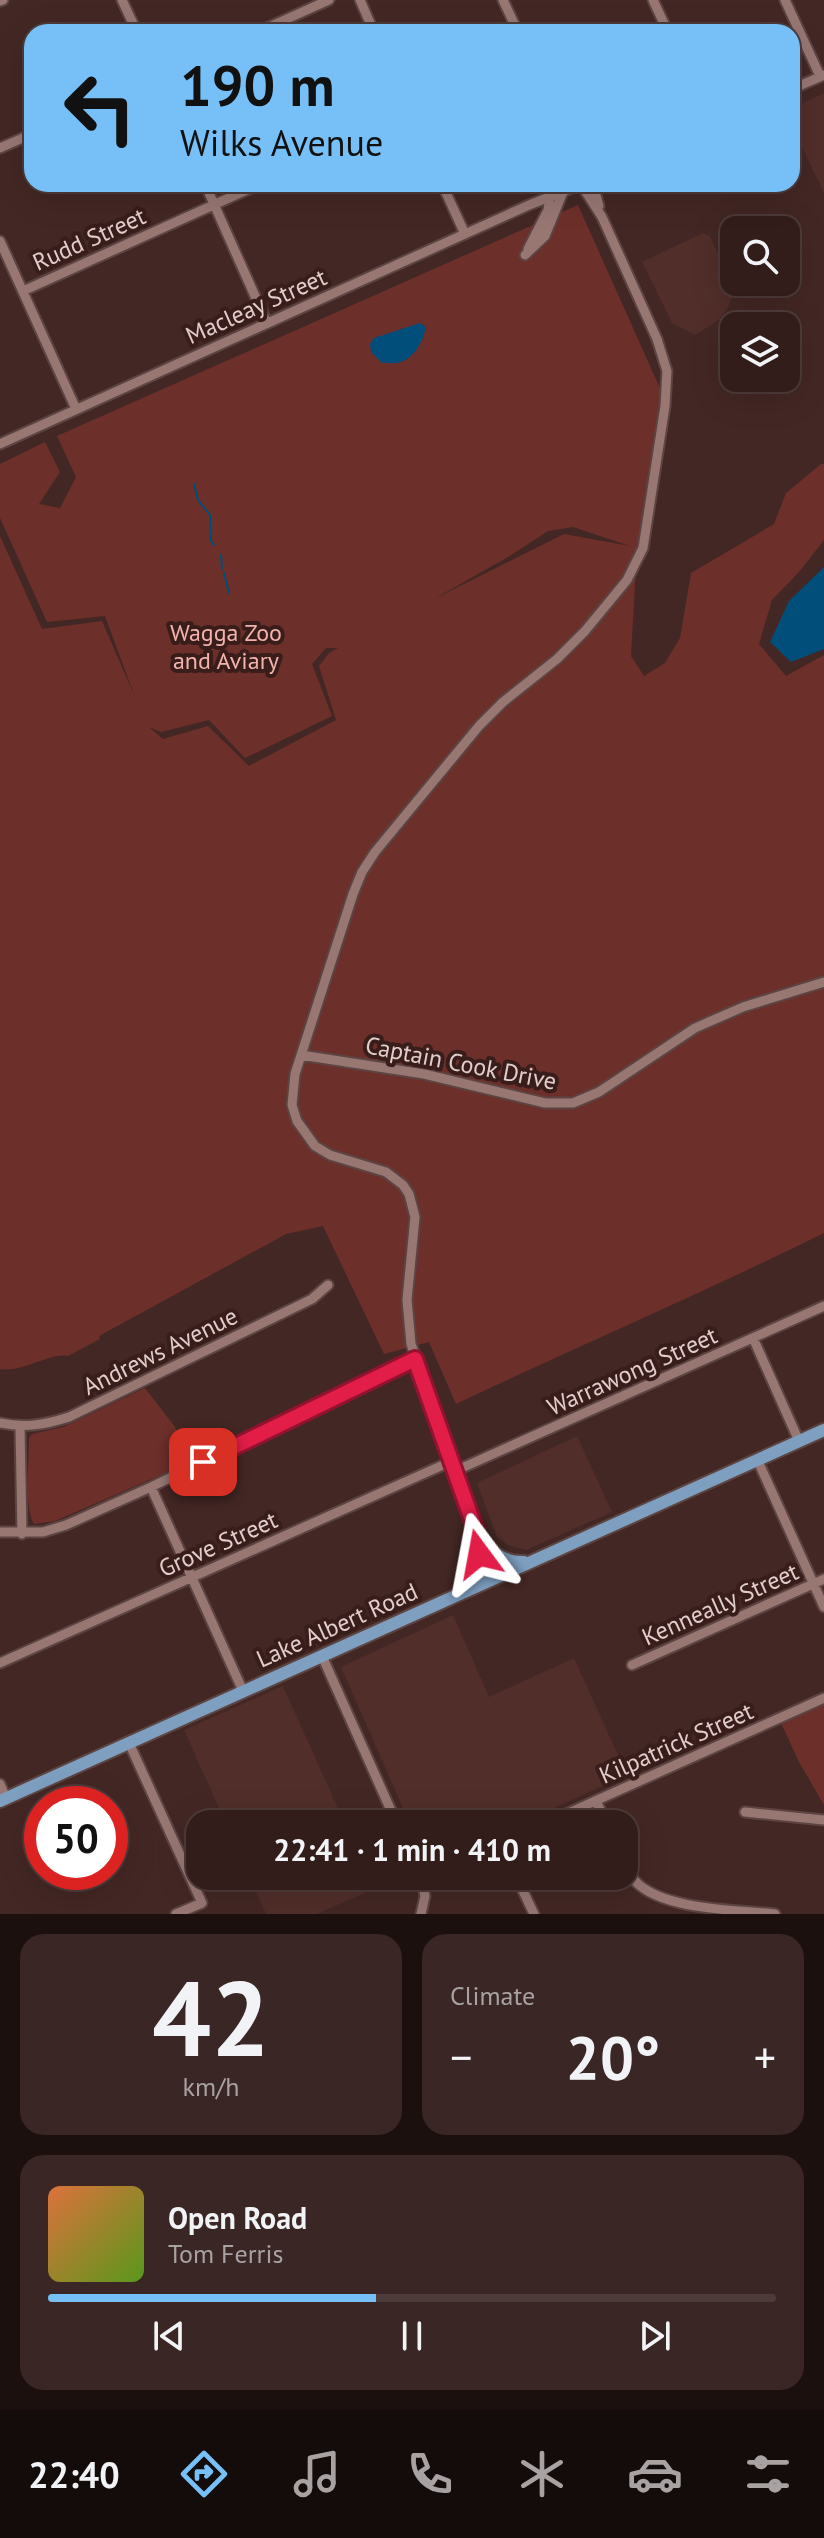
<!DOCTYPE html>
<meta charset="utf-8">
<style>
:root{--surface:#321d1b;--page:#3a2624;--text:#f1f3f6;--muted:#a8a2a3;--line:#4d3b3a;--accent:#77c0f7}
body{margin:0;font-family:"PT Sans",sans-serif;background:var(--page);color:var(--text);height:100vh;display:flex;flex-direction:column;font-size:30px;white-space:nowrap}
*{box-sizing:border-box;margin:0}
p{font-size:26px;color:var(--muted)}
.icon{flex:none;width:44px;height:44px;fill:none;stroke:currentColor;stroke-width:2;stroke-linecap:round;stroke-linejoin:round}
.map{position:relative;height:1914px;overflow:hidden}
.side{display:flex;flex-direction:column;gap:20px;padding:20px;background:#1c100f;flex:1}
.side>*{flex:none}
.top-card{position:absolute;left:24px;top:24px;width:776px;height:168px;border-radius:24px;box-shadow:0 8px 32px #0002,0 0 0 2px var(--line);background:#77c0f7;color:#111;overflow:hidden}
.fabs{position:absolute;left:720px;top:216px;display:grid;gap:16px}
.fabs a{display:grid;place-items:center;width:80px;height:80px;border-radius:16px;background:var(--surface);box-shadow:0 8px 32px #0002,0 0 0 2px var(--line);font-size:40px}
.speed{position:absolute;left:24px;top:1786px;display:flex;gap:16px;font-size:40px;font-weight:700;text-align:center}
.speed>*{display:grid;place-content:center;width:104px;height:104px;border-radius:50%;background:var(--surface);box-shadow:0 8px 32px #0002,0 0 0 2px var(--line);line-height:1}
.speed .limit{border:12px solid #d22;background:#fff;color:#111}
.pin{position:absolute;display:grid;place-items:center;width:68px;height:68px;color:#fff;margin:-34px;border-radius:16px;box-shadow:0 4px 12px #0006}
.me{position:absolute;width:88px;margin:-44px;rotate:347deg;stroke-linejoin:round;filter:drop-shadow(0 0 6px #0008)}
.turn{display:flex;align-items:center;gap:28px;height:168px;padding:0 24px;font-size:36px}
.turn .icon{width:104px;height:104px;stroke-width:2.5}
.turn b{display:block;font-size:56px;line-height:68px}
.big{font-size:60px;font-weight:700;line-height:1.1}
.side .tile{flex:1;display:flex;flex-direction:column;justify-content:center;gap:12px;min-width:0;padding:0 28px;border-radius:24px;background:var(--page)}
.side .dial{align-items:center;gap:0}
.dial b{font-size:104px;line-height:1}
.song{display:flex;align-items:center;gap:24px}
.cover{width:96px;height:96px;border-radius:12px;background:linear-gradient(135deg,hsl(20 70% 55%),hsl(90 70% 35%))}
.played{height:8px;border-radius:4px;background:linear-gradient(90deg,var(--accent) 45%,var(--line) 45%)}
.keys{display:flex;justify-content:space-around;direction:ltr}
.heat{display:flex;justify-content:space-between;align-items:center;font-size:44px;direction:ltr}
.side .tiles{flex:1;display:grid;gap:20px;grid-template-columns:1fr 1fr}
.tile:last-child{grid-column:span 2}
.trip{position:absolute;left:186px;top:1810px;width:452px;height:80px;border-radius:24px;background:var(--surface);box-shadow:0 8px 32px #0002,0 0 0 2px var(--line);font-weight:700;line-height:80px;text-align:center}
.tabs{display:flex;height:128px;justify-content:space-around;align-items:center;background:#140c0b;color:var(--muted)}
.tabs .icon{width:56px;height:56px}
.tabs .on{color:var(--accent)}
.tabs b{font-size:36px;color:var(--text)}
.map>svg:first-child{display:block}
.built{fill:#512e2a}
.green{fill:#6d2f2a;fill-rule:evenodd}
.water{fill:#014e7a}
.lines{fill:none;stroke-linecap:round;stroke-linejoin:round}
.stream{stroke:#014e7a;stroke-width:2}
.minor-casing{stroke:#5c4442;stroke-width:13}
.major-casing{stroke:#5c4442;stroke-width:16}
.minor{stroke:#987773;stroke-width:9}
.major{stroke:#7e9fc0;stroke-width:12}
.route-casing{stroke:#92132f;stroke-width:20}
.route{stroke:#e11d48;stroke-width:14}
.labels{text-anchor:middle;dominant-baseline:central;stroke-width:8;stroke-linejoin:round;paint-order:stroke}
.street-label{font-size:24px;fill:#e1cecc;stroke:#381d1a}
.park-label{font-size:24px;fill:#f3b3ac;stroke:#381d1a}
</style>
<div class="map">
<svg width="824" height="1914" viewBox="0 0 824 1914">
<rect width="100%" height="100%" fill="#432724"/>
<!-- built -->
<path class="built" d="M824,93V193L792,126V108Z
M703,233L710,236L732,285V296L728,308L719,320L695,335L672,323L642,262Z
M577,1436L612,1512L526,1550L508,1545L497,1537L477,1483Z
M453,1615L489,1697L574,1658L627,1775L518,1824H410L341,1667Z
M283,1686L345,1824H226L184,1730Z
M249,1876H368L374,1889L317,1914H266Z"/>
<!-- green -->
<path class="green" d="M578,205L663,395L637,548L631,656L644,676L665,663L680,638L691,573L774,524L786,493L821,464H824V540L799,572L772,600L759,644L786,676L824,655V1233C703,1293 578,1346 456,1404L429,1342L384,1354L323,1226L286,1234L99,1336L100,1339L68,1356C50,1352 23,1373 0,1369V536L42,629L102,621L135,697L105,616L47,622L0,518V464L45,442L60,472L39,504L60,508L76,477L57,436ZM573,527L630,546L564,534L434,599L508,557L548,531ZM326,648H338L329,653L319,666L336,720L249,766L208,726L163,739L149,727L161,732L209,720L245,758L332,716L312,664Z
M145,1388L175,1427L191,1462L55,1521L34,1524C24,1510 29,1458 29,1438L32,1434L63,1427Z
M824,1703V1805L799,1762L781,1723Z"/>
<!-- water -->
<path class="water" d="M420,323L426,327C423,342 413,361 396,363C391,364 387,362 382,363L371,352L370,344L374,338Z
M824,567V649L791,662L770,642L789,601Z"/>
<g class="lines">
<!-- stream -->
<path class="stream" d="M194,484L198,500L210,515L211,541L214,545
M221,555L222,569
M224,573L229,593"/>
<!-- minor casing -->
<g class="minor-casing">
<path id="minor" d="M122,0L137,32
M360,0L374,32
M503,0L518,32
M653,0L668,32
M785,0L820,76
M0,1L3,0
M258,32L329,0
M792,89L824,75
M0,148L32,134
M205,184L267,323
M442,184L465,234
M593,184L599,206
M0,241L76,409
M528,249L548,210L550,197
M525,255L545,236L563,192
M23,291L260,184
M0,444L529,205L577,186
M301,1055L424,1074L545,1103H573L599,1092L695,1028L743,1007L824,982
M753,1338L799,1441
M0,1423C25,1428 44,1425 69,1417L312,1299L328,1285
M20,1427L22,1534
M757,1459L824,1607
M455,1471L824,1306
M151,1487L243,1691
M0,1532H43L66,1525L151,1487L415,1359
M494,1579L411,1344L407,1300L415,1217L409,1194L403,1185L386,1172L330,1155L315,1146L297,1121L292,1105L295,1074L353,894L362,872L375,852L479,726L503,702L557,659L585,631L627,580L643,548L665,406L667,371L657,339L602,217L584,189
M322,1656L397,1824
M0,1663L452,1461
M632,1665L824,1579
M129,1743L202,1903L176,1914
M0,1784L6,1798
M596,1801L607,1824
M745,1812L824,1820
M544,1824L824,1698
M624,1861C627,1868 630,1876 636,1882C663,1910 738,1910 775,1914
M421,1876L425,1896L421,1914
M516,1876L534,1914"/>
</g>
<!-- major casing -->
<g class="major-casing">
<path id="major" d="M478,1533C490,1551 502,1563 524,1562
M459,1592C481,1570 480,1560 476,1531
M0,1801L824,1430"/>
</g>
<!-- minor -->
<use href="#minor" class="minor"/>
<!-- major -->
<use href="#major" class="major"/>
</g>
<g class="lines">
<!-- route casing -->
<g class="route-casing">
<path id="route" d="M203,1462L415,1359L476,1531L479,1554"/>
</g>
<!-- route -->
<use href="#route" class="route"/>
</g>
<g class="labels">
<!-- street labels -->
<g class="street-label">
<text transform="translate(89 239) rotate(-24)">Rudd Street</text>
<text transform="translate(256 306) rotate(-24)">Macleay Street</text>
<text transform="translate(461 1063) rotate(11)">Captain Cook Drive</text>
<text transform="translate(160 1351) rotate(-26)">Andrews Avenue</text>
<text transform="translate(632 1371) rotate(-24)">Warrawong Street</text>
<text transform="translate(218 1544) rotate(-24)">Grove Street</text>
<text transform="translate(720 1604) rotate(-24)">Kenneally Street</text>
<text transform="translate(337 1625) rotate(-24)">Lake Albert Road</text>
<text transform="translate(676 1743) rotate(-24)">Kilpatrick Street</text>
</g>
<!-- park labels -->
<g class="park-label">
<text x="226" y="632">Wagga Zoo<tspan x="226" dy="28">and Aviary</tspan></text>
</g>
</g>
</svg>
<div class="fabs">
<a><svg class="icon" aria-label="search" viewBox="0 0 24 24"><circle cx="10" cy="10" r="6"/><path d="M15 15l6 6"/></svg></a>
<a><svg class="icon" aria-label="layers" viewBox="0 0 24 24"><path d="M12 4l9 5-9 5-9-5zM3 14l9 5 9-5"/></svg></a>
</div>
<div class="speed"><div class="limit">50</div></div>
<div class="pin" style="left:203px;top:1462px;background:#d93025"><svg class="icon" aria-label="arrive" viewBox="0 0 24 24"><path d="M6 21V4h12l-3 4 3 4H6"/></svg></div>
<svg class="me" style="left:479px;top:1554px" viewBox="-20 -20 40 40"><path d="M0-17L14 15 0 8-14 15z" fill="#e11d48" stroke="#fff" stroke-width="4"/></svg>
<div class="trip">22:41 · 1 min · 410 m</div>
<div class="top-card">
<div class="turn"><svg class="icon" aria-label="left" viewBox="0 0 24 24"><path d="M17 20v-9H6M10 6l-5 5 5 5"/></svg><div><b>190 m</b>Wilks Avenue</div></div>
</div>
</div>
<section class="side">
<div class="tiles">
<div class="tile dial"><b>42</b><p>km/h</p></div>
<div class="tile"><p>Climate</p>
<div class="heat"><a>−</a><b class="big">20°</b><a>+</a></div>
</div>
<div class="tile">
<div class="song"><i class="cover"></i><div><b>Open Road</b><p>Tom Ferris</p></div></div>
<div class="played"></div>
<div class="keys"><svg class="icon" aria-label="previous" viewBox="0 0 24 24"><path d="M18 5L8 12l10 7zM5 5v14"/></svg><svg class="icon" aria-label="pause" viewBox="0 0 24 24"><path d="M8 5v14M16 5v14"/></svg><svg class="icon" aria-label="next" viewBox="0 0 24 24"><path d="M6 5l10 7-10 7zM19 5v14"/></svg></div>
</div>
</div>
</section>
<nav class="tabs">
<b>22:40</b>
<svg class="icon on" aria-label="directions" viewBox="0 0 24 24"><path d="M12 3l9 9-9 9-9-9zM9 14v-3h6M13 9l2 2-2 2"/></svg>
<svg class="icon" aria-label="music" viewBox="0 0 24 24"><path d="M9 18V5l10-2v13"/><circle cx="6" cy="18" r="3"/><circle cx="16" cy="16" r="3"/></svg>
<svg class="icon" aria-label="phone" viewBox="0 0 24 24"><path d="M5 4h4l2 5-3 2q2 4 5 5l2-3 5 2v4C11 20 4 13 5 4z"/></svg>
<svg class="icon" aria-label="climate" viewBox="0 0 24 24"><path d="M12 3v18M4 7l16 10M4 17L20 7"/></svg>
<svg class="icon" aria-label="car" viewBox="0 0 24 24"><path d="M5 17H2v-5l4-1 3-4h7l3 4 3 1v5h-3M9 17h6M6 11h13"/><circle cx="7" cy="17" r="2"/><circle cx="17" cy="17" r="2"/></svg>
<svg class="icon" aria-label="filters" viewBox="0 0 24 24"><path d="M4 7h16M4 17h16"/><circle cx="9" cy="7" r="2"/><circle cx="15" cy="17" r="2"/></svg>
</nav>
